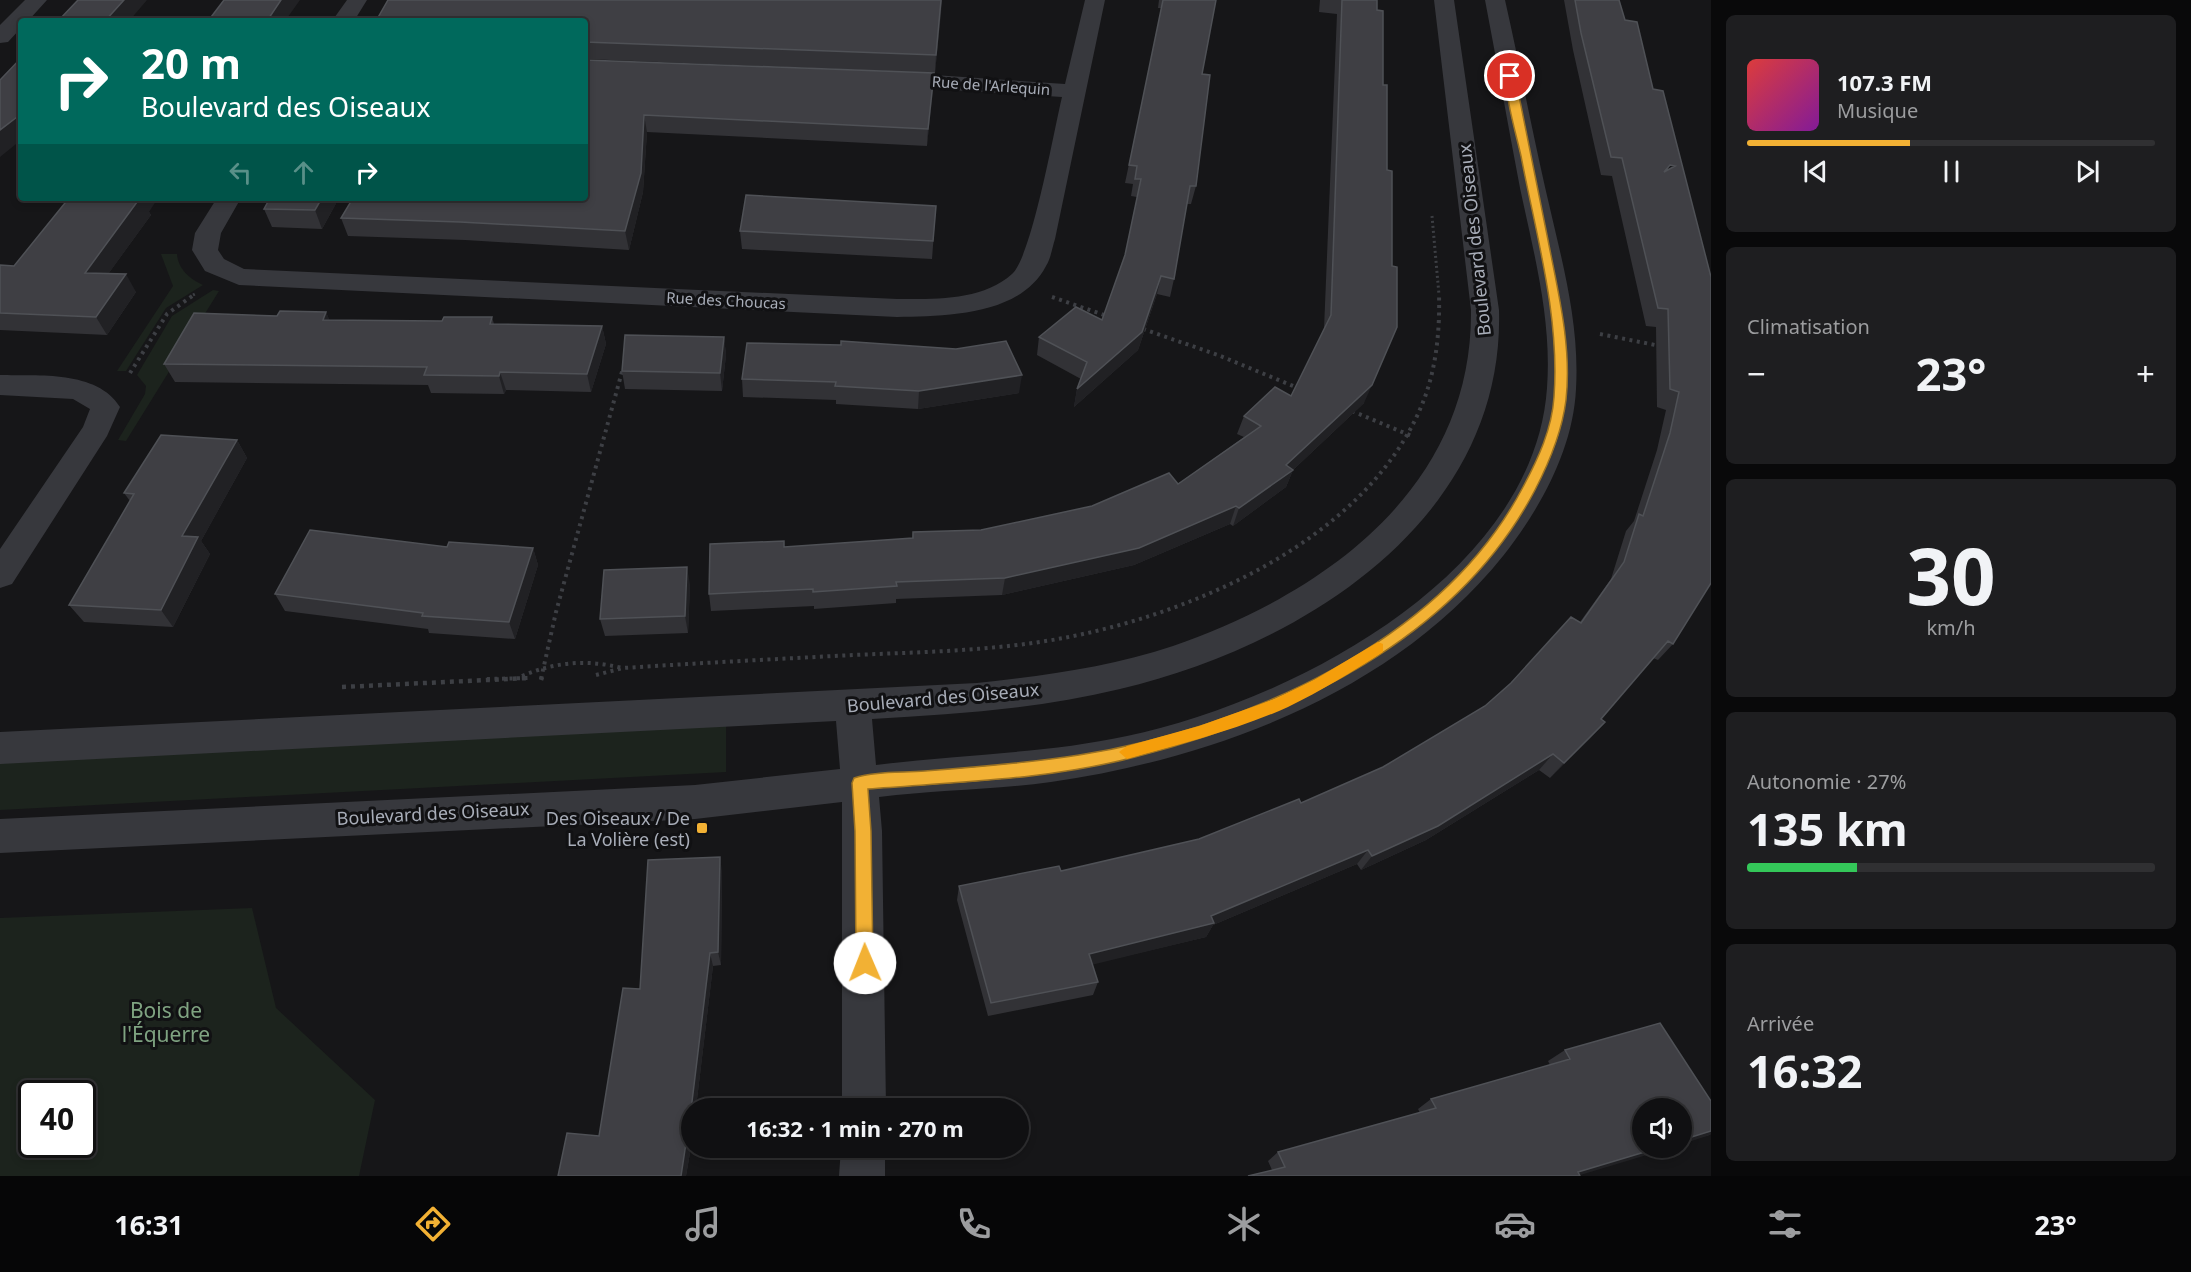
<!DOCTYPE html>
<html lang="fr">
<meta charset="utf-8">
<style>
:root{--surface:#101012;--page:#1e1e20;--text:#f1f3f6;--muted:#9c9d9f;--line:#303032;--accent:#f2b134}
body{margin:0;font-family:"Noto Sans",sans-serif;background:var(--page);color:var(--text);height:100vh;display:flex;flex-direction:column;font-size:22px;white-space:nowrap}
*{box-sizing:border-box;margin:0}
p{font-size:20px;color:var(--muted)}
.icon{flex:none;width:33px;height:33px;fill:none;stroke:currentColor;stroke-width:2;stroke-linecap:round;stroke-linejoin:round}
.map{position:relative;flex:1;overflow:hidden}
.panel{display:flex;flex-direction:column;gap:15px;padding:15px;background:#09090a;width:480px}
.panel>*{flex:none}
.banner{position:absolute;left:18px;top:18px;width:570px;height:183px;border-radius:6px;box-shadow:0 3px 9px #0003,0 0 0 2px var(--line);background:#00695c;color:#fff;overflow:hidden}
.fabs{position:absolute;left:1632px;top:1098px;display:grid;gap:12px}
.fabs a{display:grid;place-items:center;width:60px;height:60px;border-radius:50%;background:var(--surface);box-shadow:0 3px 9px #0003,0 0 0 2px var(--line);font-size:30px}
.speed{position:absolute;left:18px;top:1080px;display:flex;gap:12px;font-size:30px;font-weight:700;text-align:center}
.speed>*{display:grid;place-content:center;width:78px;height:78px;border-radius:50%;background:var(--surface);box-shadow:0 3px 9px #0003,0 0 0 2px var(--line);line-height:1}
.speed .limit{border:3px solid #111;border-radius:9px;background:#fff;color:#111}
.pin{position:absolute;display:grid;place-items:center;width:51px;height:51px;color:#fff;margin:-26px;border:3px solid #fff;border-radius:50%;box-shadow:0 2px 6px #0007}
.me{position:absolute;width:66px;margin:-33px;rotate:359deg;stroke-linejoin:round;filter:drop-shadow(0 0 4px #0008)}
.turn{display:flex;align-items:center;gap:21px;height:126px;padding:0 24px;font-size:27px}
.turn .icon{width:78px;height:78px;stroke-width:2.5}
.turn b{display:block;font-size:42px;line-height:51px}
.lanes{display:flex;align-items:center;height:57px;padding:0 24px;background:#0003;justify-content:center;gap:30px;direction:ltr}
.lanes .off{opacity:.35}
.big{font-size:45px;font-weight:700;line-height:1.1}
.panel .card{flex:1;display:flex;flex-direction:column;justify-content:center;gap:9px;min-width:0;padding:0 21px;border-radius:9px;background:var(--page)}
.panel .dial{align-items:center;gap:0}
.dial b{font-size:78px;line-height:1}
.song{display:flex;align-items:center;gap:18px}
.cover{width:72px;height:72px;border-radius:9px;background:linear-gradient(135deg,hsl(0 70% 55%),hsl(290 70% 35%))}
.played{height:6px;border-radius:3px;background:linear-gradient(90deg,var(--accent) 40%,var(--line) 40%)}
.keys{display:flex;justify-content:space-around;direction:ltr}
.heat{display:flex;justify-content:space-between;align-items:center;font-size:33px;direction:ltr}
.charge{height:9px;border-radius:4px;background:linear-gradient(90deg,#34c759 27%,var(--line) 0)}
.trip{position:absolute;left:681px;top:1098px;width:348px;height:60px;border-radius:30px;background:var(--surface);box-shadow:0 3px 9px #0003,0 0 0 2px var(--line);font-weight:700;line-height:60px;text-align:center}
.tab-bar{display:flex;height:96px;justify-content:space-around;align-items:center;background:#060607;color:var(--muted)}
.tab-bar .icon{width:42px;height:42px}
.tab-bar .on{color:var(--accent)}
.tab-bar b{font-size:27px;color:var(--text)}
main{display:flex;flex:1;min-height:0}
.map>svg:first-child{display:block}
.green{fill:#1c231d;fill-rule:evenodd}
.lines{fill:none;stroke-linecap:round;stroke-linejoin:round}
.path-far2{stroke:#3d3f44;stroke-width:3;stroke-dasharray:2 3;stroke-linecap:butt}
.path-far1{stroke:#3d3f44;stroke-width:4;stroke-dasharray:3 4.5;stroke-linecap:butt}
.path{stroke:#3d3f44;stroke-width:4.5;stroke-dasharray:4 5;stroke-linecap:butt}
.minor{fill:#37383d;fill-rule:evenodd}
.wall{fill:#323236;fill-rule:evenodd}
.shaded-wall{fill:#212124}
.building{fill:#3f3f44;stroke:#4f5156;stroke-width:1.5;fill-rule:evenodd}
.route{fill:#f2b134;stroke:#9d7322;stroke-width:1.5}
.slow{fill:#f59e0b}
.poi-dot{fill:#f2b134;stroke:#111113;stroke-width:2}
.labels{text-anchor:middle;dominant-baseline:central;stroke-width:6;stroke-linejoin:round;paint-order:stroke}
.far-street-label{font-size:15px;fill:#a8adb8;stroke:#111113}
.street-label{font-size:18px;fill:#a8adb8;stroke:#111113}
.poi-label{font-size:18px;fill:#a8adb8;stroke:#111113;text-anchor:end}
.near-park-label{font-size:21px;fill:#7fa381;stroke:#111113}
</style>
<main>
<div class="map">
<svg width="1711" height="1176" viewBox="0 0 1711 1176">
<rect width="100%" height="100%" fill="#161618"/>
<!-- green -->
<path class="green" d="M161,254H177C178,269 190,279 203,285L166,308L126,371H117L173,286Z
M213,290L219,291L126,441L118,440L145,394L146,386L137,375L172,316Z
M726,722V772L0,810V763Z
M252,908L276,1008L375,1100L359,1176H0V918ZM32,1094H82V1144H32Z"/>
<g class="lines">
<!-- path-far2 -->
<path class="path-far2" d="M1432,216L1439,295
M193,295L195,294"/>
<!-- path-far1 -->
<path class="path-far1" d="M1052,297L1107,316
M1143,329L1218,355L1298,388
M1600,334L1660,346
M130,373L167,314L195,294
M1352,411L1414,437
M596,675L623,668C700,663 777,659 853,655C922,652 990,651 1058,639C1192,615 1365,540 1421,407C1436,372 1440,332 1439,294
M522,676C555,662 587,659 622,668
M487,679L529,678
M541,679L556,612L623,368"/>
<!-- path -->
<path class="path" d="M541,680L542,677
M342,687L529,678"/>
<!-- minor -->
<path class="minor" d="M25,0H47L28,21H21V28L8,42L0,43V25Z
M347,0H367L354,21H332Z
M1085,0H1105L1055,239C1052,248 1051,258 1046,266C1020,316 946,316 897,317L239,285L205,271L192,250L195,233L217,198H241L221,233L218,250L224,259L244,269L897,299C935,299 982,301 1012,274C1032,256 1054,130 1062,97L890,86L882,84L879,79L882,74L890,72L1065,84Z
M1434,0H1454L1499,310C1505,520 1302,646 1120,689C1038,709 955,714 872,719L876,765C960,754 1044,754 1127,736C1289,702 1534,577 1547,388C1552,320 1534,254 1520,188C1508,125 1497,63 1485,0H1505C1519,62 1531,125 1545,187C1560,254 1580,320 1576,389C1573,450 1540,509 1503,556C1395,691 1217,758 1051,782C994,790 936,790 879,797L882,831L886,1108H842V802L695,819L0,853V819L695,785L840,769L836,721L0,764V732L977,683C1043,676 1110,667 1173,646C1326,593 1473,487 1471,310Z
M0,375C38,376 97,370 120,407L107,436L12,584L0,588V549L83,427L90,409L73,399L0,395Z
M841,1148H885V1176H839Z"/>
</g>
<!-- wall -->
<path class="wall" d="M942,0L935,73L585,59V21Z
M1159,0H1216L1202,74L1196,186L1191,204H1187L1174,279L1170,297L1157,294L1138,350L1074,407L1077,389L1081,379L1037,355L1039,337L1102,320L1125,255L1137,197L1131,196L1133,184L1125,183L1162,8H1158Z
M1320,0H1377L1364,403L1293,470L1286,487L1233,526L1230,524L1134,565L1002,595L896,599V603L814,609V606L711,611L709,594L784,547L912,538L913,532L981,530L1092,506L1178,484L1244,437L1237,434L1244,416L1291,396L1324,329L1337,14L1319,12Z
M1564,0H1619L1625,20L1653,89L1711,277L1673,644L1658,660L1653,658L1601,719L1605,722L1550,778L1539,770L1426,840L1361,870L1357,864L1213,925L1206,937L1092,964L1098,982L1093,995L988,1016L957,900L959,886L1061,871L1199,839L1301,803L1383,767L1485,706L1580,622L1611,579L1626,531L1634,521L1657,450L1666,410L1657,407L1656,327L1646,326L1612,176L1601,175L1573,50ZM1670,165L1675,166L1668,169V167Z
M585,60L934,73L927,146L647,132L643,192L629,250L465,240L348,236L341,218L585,198Z
M339,198L322,229L272,227L264,209Z
M936,206L932,259L742,249L740,231Z
M149,212L151,215L108,274L136,292L107,335L0,330V265L14,266Z
M326,312L329,320L442,321L492,317L494,324L602,326L606,344L591,392L506,390L504,394L431,393L428,385L175,382L164,364L277,316Z
M724,337L726,355L722,391L625,389L622,371Z
M747,343L1019,393L918,409L836,404V400L743,397L742,379Z
M237,440L247,458L201,541L210,554L173,627L84,622L69,605L130,501L124,493Z
M447,547L533,548L538,565L515,639L429,633L428,629L285,611L275,594Z
M690,584L688,633L605,636L600,619Z
M722,871L721,965L713,966L692,1141L686,1176H558L599,1136L640,989Z
M1565,1050L1711,1101V1134L1707,1136L1272,1170L1268,1161L1278,1152L1420,1113L1418,1109L1431,1099L1550,1065L1548,1061Z"/>
<!-- shaded-wall -->
<path class="shaded-wall" d="M124,0H147L129,21H105Z
M281,0H300L285,21H267Z
M942,0L941,15L935,73L936,55Z
M934,73L933,91L927,146L928,129Z
M21,114V140L0,157V130Z
M644,115L647,132L643,192L629,250L625,231Z
M139,198H158L149,212L151,215L96,291L85,273Z
M322,198H339L322,229L315,210Z
M126,274L136,292L107,335L96,317Z
M1161,276L1157,294L1138,350L1074,407L1077,389Z
M326,312L334,330L323,320Z
M602,326L606,344L591,392L587,374Z
M724,337L726,355L722,391L720,373Z
M500,372L506,390L504,394L499,376Z
M1022,375L1019,393L918,409L919,391Z
M1372,385L1364,403L1293,470L1286,487L1233,526L1239,508Z
M237,440L247,458L201,541L210,554L173,627L161,610L182,536Z
M1236,506L1230,524L1134,565L1002,595L1005,578Z
M533,548L538,565L515,639L509,622Z
M687,567L690,584L688,633L685,616Z
M1605,722L1591,738L1550,778L1564,763Z
M1553,754L1539,770L1426,840L1361,870L1372,856Z
M1368,850L1357,864L1213,925L1206,937L1083,967L1089,954L1211,916Z
M720,857L722,871L721,965L718,952Z
M710,953L713,966L696,1108H692V1141L686,1176H681Z
M1711,1131V1134L1707,1136L1682,1144V1140Z
M1658,1148H1670L1577,1176L1578,1172Z"/>
<!-- building -->
<path class="building" d="M78,0H124L105,21H58Z
M224,0H281L267,21H208Z
M388,0H941L936,55L585,42V21H376Z
M1163,0H1216L1202,74L1210,75L1196,186H1190L1174,279L1161,276L1142,332L1077,389L1087,362L1039,337L1076,307L1102,320L1125,255L1141,179H1135L1137,166L1129,165Z
M1342,0H1377V10L1383,11V85H1387V170L1392,171V266L1397,267V327L1372,385L1286,465L1293,470L1239,508L1236,506L1139,548L1005,578L896,582L897,586L813,592V589L709,594L710,544L784,541V547L913,538V532L981,530L1092,506L1169,473L1178,484L1261,426L1244,416L1275,387L1291,396L1331,315Z
M1575,0H1619L1625,20L1637,22L1653,89L1663,91L1711,277V583L1673,644L1668,641L1601,719L1605,722L1564,763L1553,754L1438,826L1372,856L1368,850L1211,916L1214,923L1089,954L1098,982L991,1003L959,886L1059,866L1061,871L1199,839L1299,799L1301,803L1383,767L1485,706L1511,683L1571,617L1581,623L1624,562L1639,514L1643,516L1670,433L1679,392L1670,389L1668,309L1658,308L1622,158L1611,157L1581,33ZM1670,165L1675,166L1664,172Z
M21,58V114L0,130V80Z
M585,60L934,73L928,129L644,115L641,173L625,231L460,222L341,218L353,198H585Z
M746,195L936,206L933,241L740,231Z
M69,198H140L85,273L126,274L96,317L0,313V265L14,266Z
M270,198H322L315,210L264,209Z
M280,311L326,312L323,320L442,321L444,317H492L490,324L602,326L587,374L500,372L499,376L424,375L427,367L164,364L194,313L277,316Z
M625,335L724,337L720,373L622,371Z
M841,341L956,349L1006,341L1022,375L919,391L835,386L836,382L742,379L747,343L841,345Z
M161,435L237,440L182,536L198,537L161,610L69,605L134,494L124,493Z
M310,530L447,547L449,542L533,548L509,622L422,616L423,613L275,594Z
M687,567L685,616L600,619L604,570Z
M720,857L718,952L710,953L691,1110L681,1176H558L567,1133L599,1136L623,988L640,989L648,860Z
M1660,1023L1711,1101V1131L1682,1140V1108H1642V1148H1658L1578,1172L1580,1176H1248L1285,1167L1278,1152L1436,1108L1431,1099L1570,1059L1565,1050Z"/>
<!-- route -->
<path class="route" d="M1507,74L1515,76C1526,131 1537,185 1548,240C1558,292 1572,346 1566,400C1562,432 1550,461 1535,490C1457,639 1291,717 1135,757C1048,780 956,782 868,789L871,831L873,963L871,968L865,971L859,968L856,963L855,831L852,783L854,778C875,771 903,773 925,771C976,767 1028,763 1079,755C1245,729 1442,642 1523,487C1538,459 1552,429 1554,397C1560,316 1536,235 1521,156C1516,133 1504,95 1507,74Z"/>
<!-- slow -->
<path class="slow" d="M1378,642L1383,644V652C1352,672 1321,691 1288,707C1237,730 1181,744 1127,759L1119,752L1127,746L1199,726L1275,699L1314,680Z"/>
<!-- markers -->
<rect class="poi-dot" x="696" y="822" width="12" height="12" rx="3"/>
<g class="labels">
<!-- far-street labels -->
<g class="far-street-label">
<text transform="translate(991 85) rotate(4)">Rue de l'Arlequin</text>
<text transform="translate(726 300) rotate(3)">Rue des Choucas</text>
</g>
<!-- street labels -->
<g class="street-label">
<text transform="translate(1474 240) rotate(-96)">Boulevard des Oiseaux</text>
<text transform="translate(943 697) rotate(-5)">Boulevard des Oiseaux</text>
<text transform="translate(433 813) rotate(-3)">Boulevard des Oiseaux</text>
</g>
<!-- poi labels -->
<g class="poi-label">
<text x="690" y="818">Des Oiseaux / De<tspan x="690" dy="21">La Volière (est)</tspan></text>
</g>
<!-- near-park labels -->
<g class="near-park-label">
<text x="166" y="1010">Bois de<tspan x="166" dy="24">l'Équerre</tspan></text>
</g>
</g>
</svg>
<div class="fabs">
<a><svg class="icon" aria-label="sound" viewBox="0 0 24 24"><path d="M4 9h4l5-4v14l-5-4H4zM17 9q2 3 0 6"/></svg></a>
</div>
<div class="speed"><div class="limit">40</div></div>
<div class="pin" style="left:1510px;top:76px;background:#d93025"><svg class="icon" aria-label="arrive" viewBox="0 0 24 24"><path d="M6 21V4h12l-3 4 3 4H6"/></svg></div>
<svg class="me" style="left:865px;top:963px" viewBox="-20 -20 40 40"><circle r="19" fill="#fff"/><path d="M0-13L10 11 0 6-10 11z" fill="#f2b134"/></svg>
<div class="trip">16:32 · 1 min · 270 m</div>
<div class="banner">
<div class="turn"><svg class="icon" aria-label="right" viewBox="0 0 24 24"><path d="M7 20v-9h11M14 6l5 5-5 5"/></svg><div><b>20 m</b>Boulevard des Oiseaux</div></div>
<div class="lanes"><svg class="icon off" aria-label="left" viewBox="0 0 24 24"><path d="M17 20v-9H6M10 6l-5 5 5 5"/></svg><svg class="icon off" aria-label="ahead" viewBox="0 0 24 24"><path d="M12 20V5M6 11l6-6 6 6"/></svg><svg class="icon" aria-label="right" viewBox="0 0 24 24"><path d="M7 20v-9h11M14 6l5 5-5 5"/></svg></div>
</div>
</div>
<section class="panel">
<div class="card">
<div class="song"><i class="cover"></i><div><b>107.3 FM</b><p>Musique</p></div></div>
<div class="played"></div>
<div class="keys"><svg class="icon" aria-label="previous" viewBox="0 0 24 24"><path d="M18 5L8 12l10 7zM5 5v14"/></svg><svg class="icon" aria-label="pause" viewBox="0 0 24 24"><path d="M8 5v14M16 5v14"/></svg><svg class="icon" aria-label="next" viewBox="0 0 24 24"><path d="M6 5l10 7-10 7zM19 5v14"/></svg></div>
</div>
<div class="card"><p>Climatisation</p>
<div class="heat"><a>−</a><b class="big">23°</b><a>+</a></div>
</div>
<div class="card dial"><b>30</b><p>km/h</p></div>
<div class="card"><p>Autonomie · 27%</p><b class="big">135 km</b><div class="charge"></div></div>
<div class="card"><p>Arrivée</p><b class="big">16:32</b></div>
</section>
</main>
<nav class="tab-bar">
<b>16:31</b>
<svg class="icon on" aria-label="directions" viewBox="0 0 24 24"><path d="M12 3l9 9-9 9-9-9zM9 14v-3h6M13 9l2 2-2 2"/></svg>
<svg class="icon" aria-label="music" viewBox="0 0 24 24"><path d="M9 18V5l10-2v13"/><circle cx="6" cy="18" r="3"/><circle cx="16" cy="16" r="3"/></svg>
<svg class="icon" aria-label="phone" viewBox="0 0 24 24"><path d="M5 4h4l2 5-3 2q2 4 5 5l2-3 5 2v4C11 20 4 13 5 4z"/></svg>
<svg class="icon" aria-label="climate" viewBox="0 0 24 24"><path d="M12 3v18M4 7l16 10M4 17L20 7"/></svg>
<svg class="icon" aria-label="car" viewBox="0 0 24 24"><path d="M5 17H2v-5l4-1 3-4h7l3 4 3 1v5h-3M9 17h6M6 11h13"/><circle cx="7" cy="17" r="2"/><circle cx="17" cy="17" r="2"/></svg>
<svg class="icon" aria-label="filters" viewBox="0 0 24 24"><path d="M4 7h16M4 17h16"/><circle cx="9" cy="7" r="2"/><circle cx="15" cy="17" r="2"/></svg>
<b>23°</b>
</nav>
